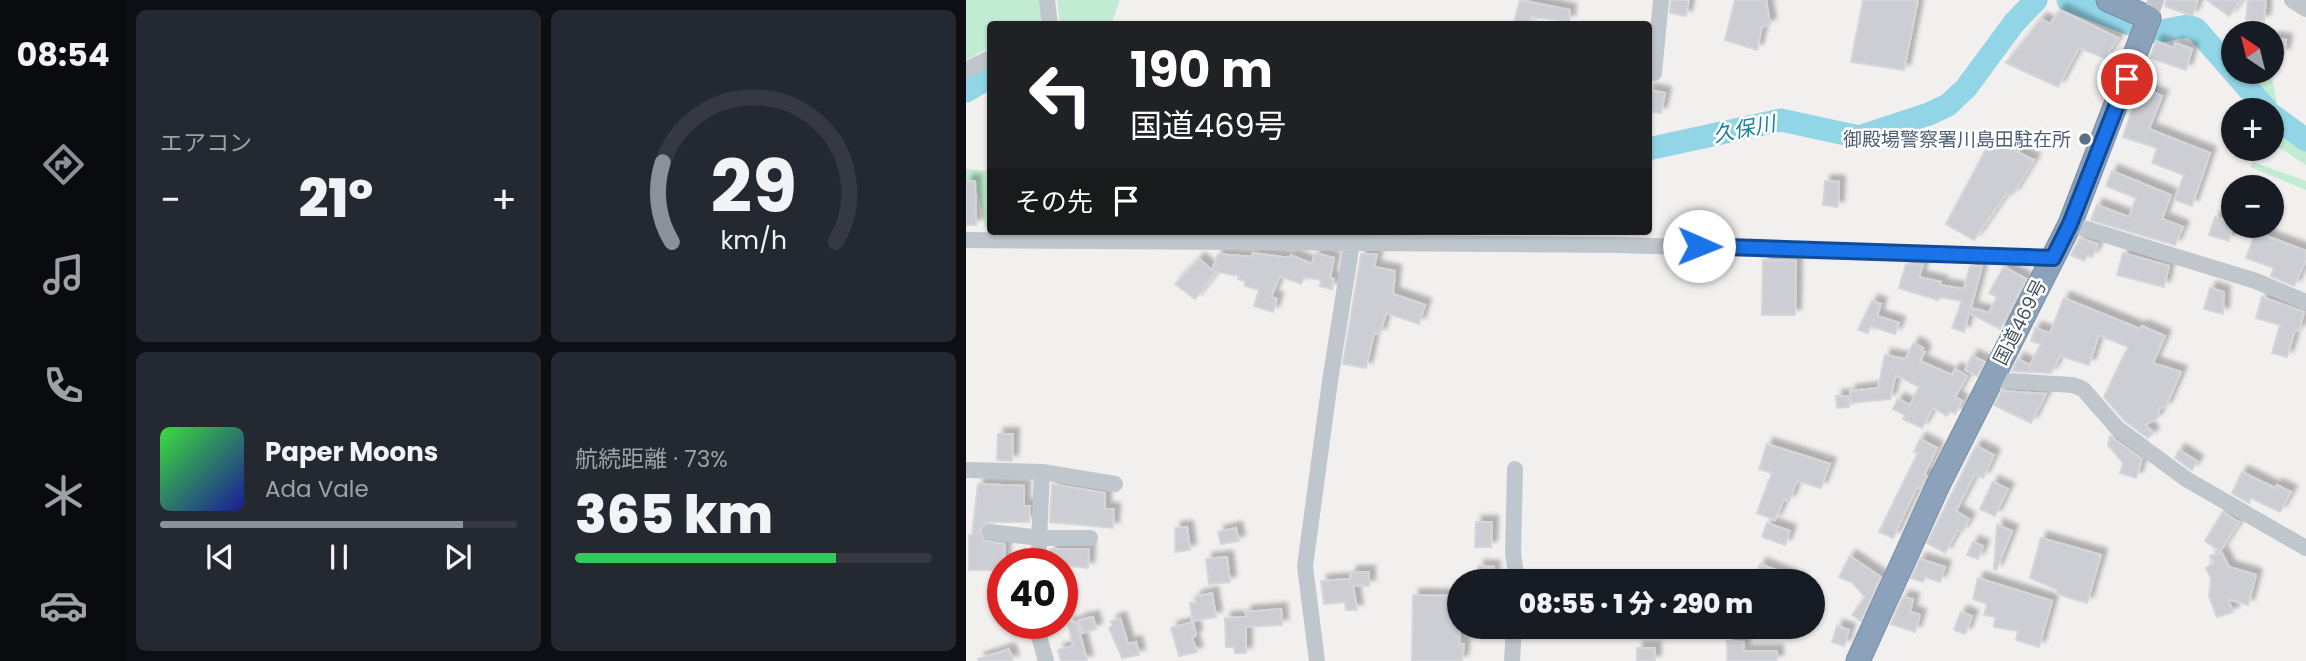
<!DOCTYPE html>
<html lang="ja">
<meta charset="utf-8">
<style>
:root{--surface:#171b24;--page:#242831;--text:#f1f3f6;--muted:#9ea1a6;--line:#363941;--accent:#8c9099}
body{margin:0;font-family:Poppins,"Noto Sans JP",sans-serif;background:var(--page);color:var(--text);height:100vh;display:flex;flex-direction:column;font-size:26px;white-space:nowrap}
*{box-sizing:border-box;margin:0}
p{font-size:23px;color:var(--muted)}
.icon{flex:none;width:38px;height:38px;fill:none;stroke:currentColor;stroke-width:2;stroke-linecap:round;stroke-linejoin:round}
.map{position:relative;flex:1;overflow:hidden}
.sheet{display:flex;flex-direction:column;gap:10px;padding:10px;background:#0d0f14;width:840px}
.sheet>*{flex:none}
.top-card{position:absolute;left:21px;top:21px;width:665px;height:214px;border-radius:7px;box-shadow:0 2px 5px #0004;background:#202124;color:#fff;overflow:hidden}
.needle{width:46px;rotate:325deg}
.tools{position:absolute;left:1255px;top:21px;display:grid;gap:14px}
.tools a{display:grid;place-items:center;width:63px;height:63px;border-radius:50%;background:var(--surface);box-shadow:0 2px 5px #0004;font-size:35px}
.speed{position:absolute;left:21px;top:548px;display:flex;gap:14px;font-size:35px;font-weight:700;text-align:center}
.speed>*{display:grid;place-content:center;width:91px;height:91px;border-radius:50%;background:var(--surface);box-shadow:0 2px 5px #0004;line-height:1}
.speed .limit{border:10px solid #d22;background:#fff;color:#111}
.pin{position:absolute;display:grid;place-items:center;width:60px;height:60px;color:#fff;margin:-30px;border:4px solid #fff;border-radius:50%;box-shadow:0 2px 7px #0007}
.me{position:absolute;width:77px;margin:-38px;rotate:91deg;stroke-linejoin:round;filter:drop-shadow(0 0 5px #0008)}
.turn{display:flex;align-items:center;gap:24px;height:147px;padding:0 28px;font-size:32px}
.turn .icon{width:91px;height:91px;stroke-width:2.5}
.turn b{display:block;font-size:49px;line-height:60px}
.then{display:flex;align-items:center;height:66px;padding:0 28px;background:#0003;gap:14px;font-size:26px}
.big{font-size:52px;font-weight:800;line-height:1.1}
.sheet .tile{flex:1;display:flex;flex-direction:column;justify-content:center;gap:10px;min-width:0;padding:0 24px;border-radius:10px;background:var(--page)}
.sheet .dial{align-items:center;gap:0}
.dial svg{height:182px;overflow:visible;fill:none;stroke:var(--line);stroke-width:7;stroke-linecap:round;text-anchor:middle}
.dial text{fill:var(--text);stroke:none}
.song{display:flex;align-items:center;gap:21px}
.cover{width:84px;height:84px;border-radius:10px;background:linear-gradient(135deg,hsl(120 70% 55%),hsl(240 70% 35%))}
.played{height:7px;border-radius:4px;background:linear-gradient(90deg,var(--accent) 85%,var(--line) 85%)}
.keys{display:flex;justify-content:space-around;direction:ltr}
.heat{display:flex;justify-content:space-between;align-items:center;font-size:38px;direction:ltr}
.charge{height:10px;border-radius:5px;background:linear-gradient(90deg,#34c759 73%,var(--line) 0)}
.sheet .tiles{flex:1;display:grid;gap:10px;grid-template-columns:repeat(2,1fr)}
.trip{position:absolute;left:481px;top:569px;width:378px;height:70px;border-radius:35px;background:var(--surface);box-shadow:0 2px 5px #0004;font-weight:800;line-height:70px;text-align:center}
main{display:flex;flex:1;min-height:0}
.tabs{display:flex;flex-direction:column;width:126px;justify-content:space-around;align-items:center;background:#090b0e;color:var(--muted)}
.tabs .icon{width:49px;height:49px}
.tabs .current{color:var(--accent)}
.tabs b{font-size:32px;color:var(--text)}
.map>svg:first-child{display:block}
.green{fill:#c1ecd1}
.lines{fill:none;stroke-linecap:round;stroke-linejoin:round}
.river{stroke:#91d5e6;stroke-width:23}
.building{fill:#ccced3;stroke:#d4d6da;stroke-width:2;filter:url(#shadow)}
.highway-casing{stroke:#768da6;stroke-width:25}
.minor{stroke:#bfc7cd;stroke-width:16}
.highway{stroke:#8ba2ba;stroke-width:23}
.route-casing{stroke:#114b97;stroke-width:18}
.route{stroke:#1a73e8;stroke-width:12}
.service-dot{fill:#5c6f8a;stroke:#fff;stroke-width:2.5}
.labels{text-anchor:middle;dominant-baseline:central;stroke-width:5;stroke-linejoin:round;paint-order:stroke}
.service-label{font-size:19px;fill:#4e5e75;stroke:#fff;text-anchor:end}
.street-label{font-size:19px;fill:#49535b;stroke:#fff}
.water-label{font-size:21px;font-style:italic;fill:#177f99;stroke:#fff}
</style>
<main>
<nav class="tabs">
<b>08:54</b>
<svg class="icon current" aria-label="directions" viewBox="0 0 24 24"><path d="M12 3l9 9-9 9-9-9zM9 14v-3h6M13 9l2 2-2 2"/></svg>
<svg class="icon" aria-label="music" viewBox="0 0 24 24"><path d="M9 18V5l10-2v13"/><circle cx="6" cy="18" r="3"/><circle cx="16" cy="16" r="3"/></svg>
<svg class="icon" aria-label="phone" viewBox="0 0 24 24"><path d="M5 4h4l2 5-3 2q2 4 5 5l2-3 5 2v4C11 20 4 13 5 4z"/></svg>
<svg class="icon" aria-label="climate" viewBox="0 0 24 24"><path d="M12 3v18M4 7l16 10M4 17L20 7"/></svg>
<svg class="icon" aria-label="car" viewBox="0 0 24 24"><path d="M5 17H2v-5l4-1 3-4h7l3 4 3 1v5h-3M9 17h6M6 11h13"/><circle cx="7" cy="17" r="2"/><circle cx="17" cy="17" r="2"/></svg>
</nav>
<section class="sheet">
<div class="tiles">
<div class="tile"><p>エアコン</p>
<div class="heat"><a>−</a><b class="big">21°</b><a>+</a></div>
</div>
<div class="tile dial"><svg viewBox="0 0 100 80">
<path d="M14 69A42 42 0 1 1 86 69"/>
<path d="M14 69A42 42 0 0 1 10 34" stroke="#8c9099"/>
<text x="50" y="56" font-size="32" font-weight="700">29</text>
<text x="50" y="72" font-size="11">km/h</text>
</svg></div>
<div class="tile">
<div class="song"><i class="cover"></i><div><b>Paper Moons</b><p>Ada Vale</p></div></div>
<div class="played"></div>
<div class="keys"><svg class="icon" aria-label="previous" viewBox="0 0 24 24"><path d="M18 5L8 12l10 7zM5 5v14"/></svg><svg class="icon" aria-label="pause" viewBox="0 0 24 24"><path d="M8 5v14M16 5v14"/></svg><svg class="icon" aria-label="next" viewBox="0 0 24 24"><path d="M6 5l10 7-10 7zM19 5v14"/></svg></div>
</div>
<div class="tile"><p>航続距離 · 73%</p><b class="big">365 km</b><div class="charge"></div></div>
</div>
</section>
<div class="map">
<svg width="1340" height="661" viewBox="0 0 1340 661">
<defs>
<filter id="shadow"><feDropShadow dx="6" dy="-6" stdDeviation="2" flood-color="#0004"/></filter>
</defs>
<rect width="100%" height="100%" fill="#f2efef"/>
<!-- green -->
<path class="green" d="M0,0H75L77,24H24V47L0,60Z
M91,0H154L145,24H94Z
M1306,58L1316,59L1306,79L1316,130L1340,147V165L1306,143V110H1293L1288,72H1306Z
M1287,162L1340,181V190L1284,167Z
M0,169L24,171V227H19L12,193H0Z"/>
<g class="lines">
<!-- river -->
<path class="river" d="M1102,0L1167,25
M1190,32L1221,26L1230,29L1301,110
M0,91L24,77
M1306,115L1340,140
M682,149L815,120L893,137L963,114L982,105L1000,88L1048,23L1070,0"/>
</g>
<!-- building -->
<path class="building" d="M554,0L604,10L603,21L565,17L563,24L548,22Z
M705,0H723L720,16L704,13Z
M769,0H800L804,24L796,27L791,50L759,40Z
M897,0H952L938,70L885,62Z
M1200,0H1232L1226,16L1199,6Z
M1241,0H1275L1263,16Z
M1282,0H1300L1298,21L1280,19Z
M1094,10L1152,38L1139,58L1113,48L1092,87L1040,63L1075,19L1084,24Z
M1306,38L1320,40L1318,54L1306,52Z
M1190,41L1208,48L1209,43L1226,49L1220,70L1184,58Z
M1174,87L1196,96L1183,129L1244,153L1226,206L1209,200L1218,175L1186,163L1191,148L1157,137Z
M682,90L699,93L695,113L682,112Z
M1023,144H1036L1068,160L1047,194L1039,196L1008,240L980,224Z
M1146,171L1205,195L1196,219L1217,227L1209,245L1125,220L1131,205L1163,217L1170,198L1140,186Z
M0,181H9L10,225H0Z
M859,181L873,182L872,207L857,205Z
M1249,217L1267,222L1263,241L1243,235Z
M1290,232L1340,251V260L1328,286L1305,276L1308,268L1280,258Z
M1114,238L1132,244L1126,257L1121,255L1118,261L1105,255Z
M287,253L324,258L325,255L346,264L349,253L368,258L364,278L368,279L366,289L354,286L355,280L338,277L335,284L314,276L305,297L311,299L307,312L288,306L293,290L279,286V281L272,279L273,276L247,271L250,272L229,299L209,284L233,259L246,270L252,254L286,257Z
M1157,253L1203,266L1198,287L1151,275Z
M395,254H411L408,267L429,271L427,294L459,305L453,324L420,313L414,334L408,333L400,368L377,364Z
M797,260L830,261L829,315H796Z
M940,264L957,265L953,277L975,282L974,285L998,289L1004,266H1016L1005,308L1023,313L1031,297L1023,293L1038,267L1060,279L1034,329L1003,313L998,332L986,328L996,301L974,297L972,300L933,288Z
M1244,288L1258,292L1257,314L1238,309Z
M1296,297L1338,312L1333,331L1329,330L1321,357L1306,353L1314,325L1290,318Z
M1098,298L1174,329L1176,326L1199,336L1187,363L1215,372L1199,408L1194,407L1191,418L1179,425L1187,433L1182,438L1158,420L1138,397L1162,347L1133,335L1123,365L1094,356L1085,373L1046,371L1052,359L1064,365L1075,344L1065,341L1069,328L1084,333Z
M906,301L915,304L911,316L933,323L929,334L904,326L902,333L892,330Z
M948,343L957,348L955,351L959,352L954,361L986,375L989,369L1001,376L989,397L996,401L989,414L984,411L981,416L967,408L956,428L937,419L939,415L927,409L932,399L944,405L953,387L930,375L924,399L885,403L884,391L912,388L919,355L939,359Z
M1006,356L1019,362L1011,376L999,370Z
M1036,391L1080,394L1065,423L1028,405Z
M870,396H882L883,407L871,408Z
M32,434H47L46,461L31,460Z
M1144,436L1176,459L1170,478L1154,473L1157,463L1142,445Z
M954,439L971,448L958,475L961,476L955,489L951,487L927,538L913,532L952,453L948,452Z
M801,444L864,464L855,488L831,481L823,501L818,499L809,520L791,513L806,473L793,469Z
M1010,446L1028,455L1017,478L1009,474L990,511L1003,519L996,532L992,530L979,553L961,543Z
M1213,450L1231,461L1226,470L1209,458Z
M1276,472L1309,488L1311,485L1325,492L1314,512L1285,498L1283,503L1266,493Z
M1027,482L1042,489L1029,516L1014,509Z
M12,484L58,486V506H64L63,522H21L14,530L18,541L39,544L37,570H3V535H6Z
M86,484L139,493V509H148L147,528L84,522Z
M1257,512L1273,522L1254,551L1239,541Z
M510,522H526L525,547H509Z
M801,523L824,531L819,545L796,537Z
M1031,525L1046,531L1030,570L1028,569Z
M221,527L224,550L209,552V528Z
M270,528L273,541L255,544L252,532Z
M1075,538L1135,555L1121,603L1091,594L1092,590L1064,578Z
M1007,542L1017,546L1012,559L1001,555Z
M84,549H123L122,568L84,564Z
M1256,553L1263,567L1290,575L1282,605L1262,599L1267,612L1251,617L1243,596L1245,578L1240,568L1248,563L1244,556Z
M884,556L915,577L895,621L886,615L899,597L887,583L873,577Z
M261,557L264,582L243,584L240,559Z
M954,559L979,567L974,582L959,577L957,582L945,578Z
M794,564L835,580V581H807L790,575Z
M512,566L528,567L527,581H512Z
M385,572H403V586L387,585L391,610H380L379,602L358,604L355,581L384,579Z
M1012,578L1086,601L1073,647L1050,640L1052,631L1028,627L1029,617L1018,615L1021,604L1007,599Z
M246,593L250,617L226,621L224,603H230L229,597Z
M447,595L490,596L489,618H494L493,644H498L496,661H446Z
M937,597L947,599L944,612L954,615L949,632L925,624Z
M315,609L316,625L280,627V653H269L268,647H260L259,618L281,617L279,612Z
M995,612L1006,616L999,634L988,630Z
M127,617L130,629L116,633L113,620Z
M154,618L162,644L170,642L173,655L156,658L143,628L147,626L145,621Z
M111,622L121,661H95L92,650L107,646L102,624Z
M227,622L230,635L226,638L231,652L213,656L205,628Z
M871,626L883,630L878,646L866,642Z
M761,641L778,642L777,651H811V661H761Z
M671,648H689V661H671Z
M43,649L47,661H13L12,659Z"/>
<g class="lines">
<!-- highway casing -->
<g class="highway-casing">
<path id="highway" d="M892,661L972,485L1104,224L1183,18L1142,0"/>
</g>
<!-- minor -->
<path class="minor" d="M81,0L84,24
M1326,0L1340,9
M1183,18L1190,0
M0,70L24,58
M688,73L695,0
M1104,224L1290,281L1340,302
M0,240L653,245L1086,258
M1025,380L1107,385L1117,389L1151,428L1220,479L1340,548
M549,469L547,553L551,581
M0,470L76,472L149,484
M24,532L74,538H124
M72,564L76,472
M75,623L73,636L80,661
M351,661L339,566L364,381L386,243
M546,661L548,626"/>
<!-- highway -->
<use href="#highway" class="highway"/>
</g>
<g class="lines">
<!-- route casing -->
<g class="route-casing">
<path id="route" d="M733,246L1087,258L1104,224L1161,79"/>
</g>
<!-- route -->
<use href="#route" class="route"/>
</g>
<!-- markers -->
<circle class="service-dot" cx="1119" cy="139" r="7"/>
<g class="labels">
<!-- service labels -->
<g class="service-label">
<text x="1105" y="139">御殿場警察署川島田駐在所</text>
</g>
<!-- street labels -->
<g class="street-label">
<text transform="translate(1054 322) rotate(-63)">国道469号</text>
</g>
<!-- water labels -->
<g class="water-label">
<text transform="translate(778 129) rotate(-11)">久保川</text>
</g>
</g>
</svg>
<div class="tools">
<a><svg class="needle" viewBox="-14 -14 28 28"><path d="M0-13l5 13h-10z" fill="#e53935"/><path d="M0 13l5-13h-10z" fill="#9ea1a6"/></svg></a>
<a>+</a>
<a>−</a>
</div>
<div class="speed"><div class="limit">40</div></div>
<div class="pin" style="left:1161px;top:79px;background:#d93025"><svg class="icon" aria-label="arrive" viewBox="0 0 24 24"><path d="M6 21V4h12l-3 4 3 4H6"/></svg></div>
<svg class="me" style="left:733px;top:246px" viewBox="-20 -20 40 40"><circle r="19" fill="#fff"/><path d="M0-13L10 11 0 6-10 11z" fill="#1a73e8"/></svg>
<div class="trip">08:55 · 1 分 · 290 m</div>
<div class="top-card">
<div class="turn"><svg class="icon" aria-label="left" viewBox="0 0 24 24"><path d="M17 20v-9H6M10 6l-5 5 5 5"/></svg><div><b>190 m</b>国道469号</div></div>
<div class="then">その先<svg class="icon" aria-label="arrive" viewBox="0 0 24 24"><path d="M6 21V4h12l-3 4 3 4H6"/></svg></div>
</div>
</div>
</main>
